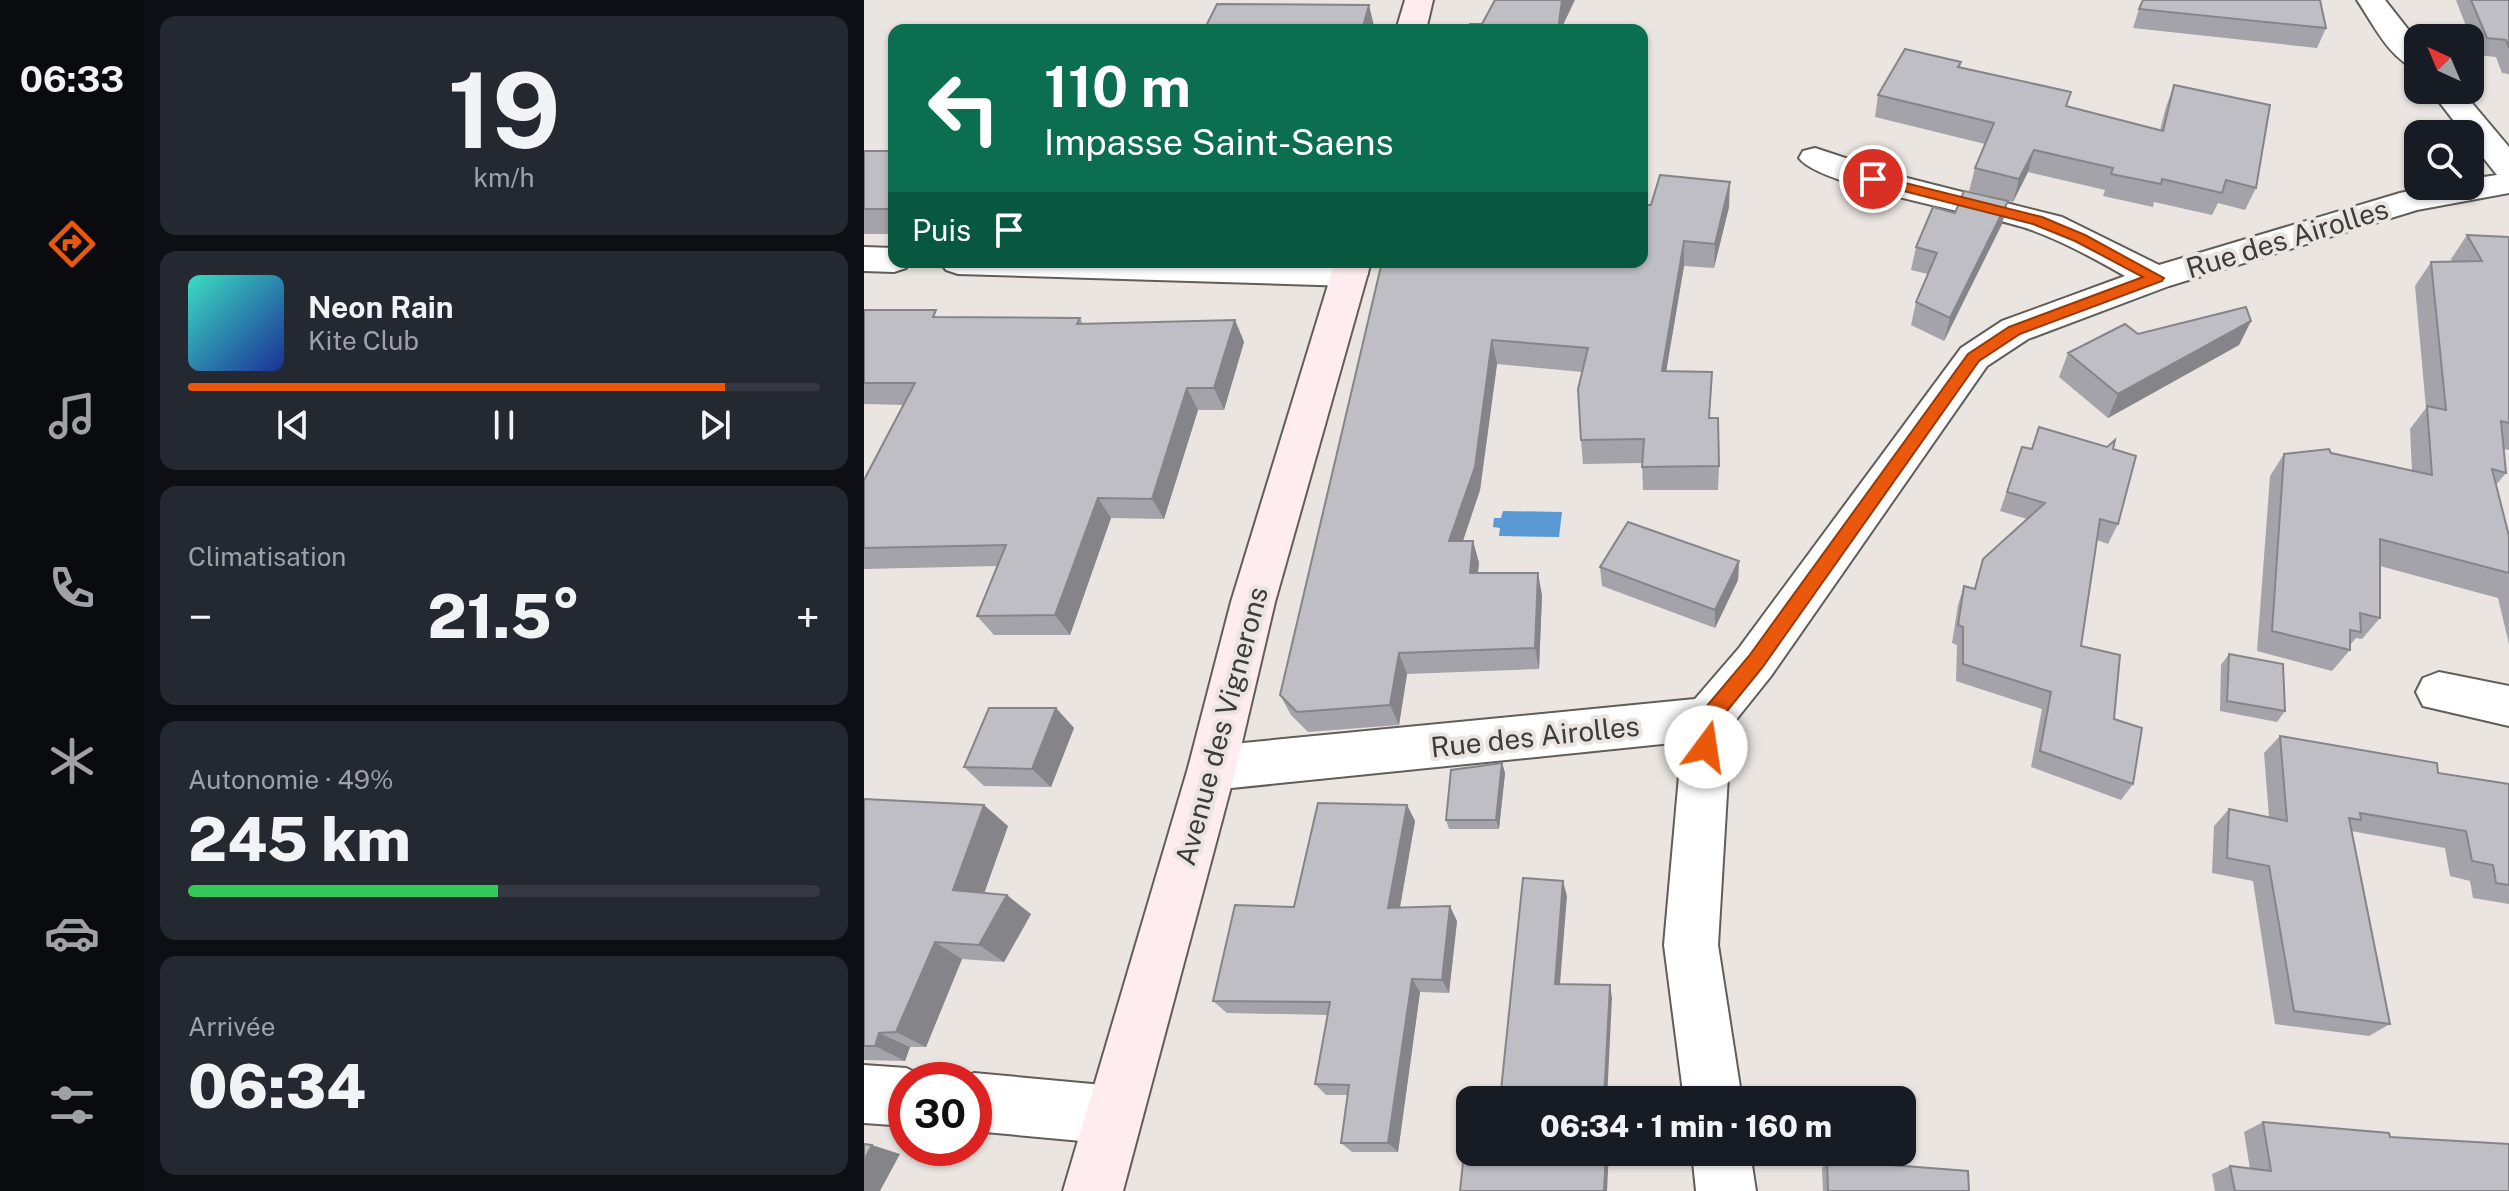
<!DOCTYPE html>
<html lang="fr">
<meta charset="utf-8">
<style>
:root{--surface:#171b24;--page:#242831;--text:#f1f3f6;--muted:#9ea1a6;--line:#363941;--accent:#ea580c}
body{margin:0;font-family:"Public Sans",sans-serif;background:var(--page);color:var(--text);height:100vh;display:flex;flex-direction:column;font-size:30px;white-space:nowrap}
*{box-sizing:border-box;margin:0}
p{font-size:26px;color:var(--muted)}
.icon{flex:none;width:44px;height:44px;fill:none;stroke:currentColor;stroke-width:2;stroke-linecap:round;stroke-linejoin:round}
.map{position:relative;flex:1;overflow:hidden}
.sheet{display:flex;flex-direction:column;gap:16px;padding:16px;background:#0d0f14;width:720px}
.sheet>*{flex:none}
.top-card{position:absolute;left:24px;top:24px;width:760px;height:244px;border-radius:16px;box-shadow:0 2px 6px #0004;background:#0b6e4f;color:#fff;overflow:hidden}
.needle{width:52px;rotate:316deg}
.tools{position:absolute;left:1540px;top:24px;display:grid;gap:16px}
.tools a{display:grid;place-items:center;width:80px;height:80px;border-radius:16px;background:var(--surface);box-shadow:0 2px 6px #0004;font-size:40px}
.speed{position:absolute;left:24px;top:1062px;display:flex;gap:16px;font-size:40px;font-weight:700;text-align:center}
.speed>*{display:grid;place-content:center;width:104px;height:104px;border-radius:50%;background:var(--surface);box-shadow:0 2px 6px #0004;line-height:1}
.speed .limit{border:12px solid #d22;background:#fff;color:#111}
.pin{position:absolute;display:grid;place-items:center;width:68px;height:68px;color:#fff;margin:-34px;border:4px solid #fff;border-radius:50%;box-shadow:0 2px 8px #0007}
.me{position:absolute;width:88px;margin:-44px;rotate:14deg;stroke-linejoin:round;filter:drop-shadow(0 0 6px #0008)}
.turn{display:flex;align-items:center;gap:28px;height:168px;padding:0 24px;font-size:36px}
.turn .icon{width:104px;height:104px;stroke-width:2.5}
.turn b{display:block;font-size:56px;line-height:68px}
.then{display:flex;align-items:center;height:76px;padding:0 24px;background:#0003;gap:16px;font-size:30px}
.big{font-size:60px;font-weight:800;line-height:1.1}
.sheet .card{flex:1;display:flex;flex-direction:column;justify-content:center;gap:12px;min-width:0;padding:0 28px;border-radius:16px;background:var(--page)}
.sheet .dial{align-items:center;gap:0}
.dial b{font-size:104px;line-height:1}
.song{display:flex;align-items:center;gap:24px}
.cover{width:96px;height:96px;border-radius:12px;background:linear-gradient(135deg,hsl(170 70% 55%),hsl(230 70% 35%))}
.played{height:8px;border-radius:4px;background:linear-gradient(90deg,var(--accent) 85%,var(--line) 85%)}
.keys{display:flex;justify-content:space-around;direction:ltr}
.heat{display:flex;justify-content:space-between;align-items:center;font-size:44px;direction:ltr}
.charge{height:12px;border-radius:6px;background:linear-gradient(90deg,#34c759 49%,var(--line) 0)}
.trip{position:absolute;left:592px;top:1086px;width:460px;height:80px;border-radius:16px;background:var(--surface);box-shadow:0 2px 6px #0004;font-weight:800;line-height:80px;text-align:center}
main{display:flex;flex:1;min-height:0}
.tab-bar{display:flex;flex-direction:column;width:144px;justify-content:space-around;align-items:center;background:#090b0e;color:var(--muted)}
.tab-bar .icon{width:56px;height:56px}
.tab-bar .on{color:var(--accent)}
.tab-bar b{font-size:36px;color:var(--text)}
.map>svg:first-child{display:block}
.water{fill:#5b99d5}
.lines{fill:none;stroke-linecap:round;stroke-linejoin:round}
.minor-casing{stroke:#615d59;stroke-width:4}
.secondary-casing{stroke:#615d59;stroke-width:4}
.minor{fill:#fff;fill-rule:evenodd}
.secondary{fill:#feecee;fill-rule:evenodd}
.wall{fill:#a3a3a9}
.shaded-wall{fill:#858589}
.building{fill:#bebec4;stroke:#858589;stroke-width:2}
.route{fill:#ea580c;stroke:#983908;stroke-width:2}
.labels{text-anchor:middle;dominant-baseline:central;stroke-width:8;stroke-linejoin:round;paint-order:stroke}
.street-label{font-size:28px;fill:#3e3c3b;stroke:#eae5e1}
</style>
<main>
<nav class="tab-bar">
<b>06:33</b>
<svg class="icon on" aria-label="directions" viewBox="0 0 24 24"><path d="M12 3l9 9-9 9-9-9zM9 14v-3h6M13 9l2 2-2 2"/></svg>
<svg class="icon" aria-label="music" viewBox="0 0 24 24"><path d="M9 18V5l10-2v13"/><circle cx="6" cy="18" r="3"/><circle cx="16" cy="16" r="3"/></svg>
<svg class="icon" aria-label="phone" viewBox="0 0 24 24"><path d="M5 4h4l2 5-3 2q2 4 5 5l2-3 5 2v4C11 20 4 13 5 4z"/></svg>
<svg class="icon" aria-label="climate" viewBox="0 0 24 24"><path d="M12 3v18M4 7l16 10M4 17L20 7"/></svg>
<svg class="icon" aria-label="car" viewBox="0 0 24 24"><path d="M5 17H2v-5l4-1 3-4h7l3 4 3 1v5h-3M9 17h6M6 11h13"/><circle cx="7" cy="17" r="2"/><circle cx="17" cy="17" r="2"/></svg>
<svg class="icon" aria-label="filters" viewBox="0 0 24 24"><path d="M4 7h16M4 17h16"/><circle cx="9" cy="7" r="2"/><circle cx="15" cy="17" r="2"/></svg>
</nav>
<section class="sheet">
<div class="card dial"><b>19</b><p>km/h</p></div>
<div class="card">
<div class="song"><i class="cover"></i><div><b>Neon Rain</b><p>Kite Club</p></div></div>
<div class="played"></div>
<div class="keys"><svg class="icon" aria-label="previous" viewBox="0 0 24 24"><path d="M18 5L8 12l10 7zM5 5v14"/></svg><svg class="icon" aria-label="pause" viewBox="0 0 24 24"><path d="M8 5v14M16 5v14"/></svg><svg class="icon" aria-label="next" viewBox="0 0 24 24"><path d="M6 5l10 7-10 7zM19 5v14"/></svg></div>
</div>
<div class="card"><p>Climatisation</p>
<div class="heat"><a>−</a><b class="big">21.5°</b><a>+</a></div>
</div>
<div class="card"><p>Autonomie · 49%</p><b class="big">245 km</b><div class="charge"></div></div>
<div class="card"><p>Arrivée</p><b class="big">06:34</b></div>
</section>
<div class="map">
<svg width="1645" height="1191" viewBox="0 0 1645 1191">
<rect width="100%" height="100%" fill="#eae5e1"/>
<!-- water -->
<path class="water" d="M639,511L698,512L695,537L635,536L636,528L629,527L630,518H637Z"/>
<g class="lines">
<!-- minor casing -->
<g class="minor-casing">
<path id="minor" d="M1493,0H1521L1554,42V69C1527,62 1508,22 1493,0Z
M1566,90H1597L1645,147V193L1553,210L1305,286L1164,339L1123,366L907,676L867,726L854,945L878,1100H820L800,945L818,742L348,790L331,783L324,768L331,753L348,746L831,699L875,648L1097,348L1138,321L1261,276C1229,258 1197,240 1162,228C1120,214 954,186 935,158L939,151L951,148L1039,177L1198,217L1295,265L1536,193L1568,186H1606V179L1633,175L1606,141V134H1600Z
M0,247L30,248V262H46L42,268L30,272L0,271Z
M76,262H479L499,266L504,274L499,282L486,286L94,274L82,270Z
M1575,672L1645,686V726L1559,706L1552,692L1559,678Z
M0,1065L42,1068L62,1077L64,1080H42V1126L0,1123Z
M110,1073L250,1086L270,1095L279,1115L270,1135L250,1144L110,1131V1080H94Z
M828,1152H886L892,1191H832Z"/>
</g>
<!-- secondary casing -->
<g class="secondary-casing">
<path id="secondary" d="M541,0H569L562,30H532Z
M471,262H507L411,602L372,768L259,1191H199L324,768L367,602Z"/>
</g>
<!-- minor -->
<use href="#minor" class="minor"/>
<!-- secondary -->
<use href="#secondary" class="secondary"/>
</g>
<!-- wall -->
<path class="wall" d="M1592,0H1645V75L1644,74L1638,73L1632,57L1613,55Z
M1275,9L1462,28L1453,48L1269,28Z
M1097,62L1096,68L1207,92L1203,106L1296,130L1302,107L1310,85L1392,188L1381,210L1354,203L1348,215L1290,202L1289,207L1239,196L1241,190L1164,172L1149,202L1105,191L1111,168L1121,144L1011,117L1014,95Z
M0,151H30V234H0Z
M1144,201L1138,224L1080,341L1047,325L1052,302L1064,274L1047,270L1052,247L1091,213Z
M865,207L850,268L820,266L802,371L846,418L855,466L854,490H779L778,463L719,464L717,440L718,372L633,364L616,490L599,541H609L615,563L614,573L678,595L675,669L543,674L535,725L444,732L427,715L416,695L518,262Z
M1603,235L1645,237V450L1640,449L1642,473L1632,485L1645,536V644L1634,598L1516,566V618L1498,639L1492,638L1486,645V650L1468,671L1393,651L1406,476L1420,454L1467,453L1548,471L1546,429L1562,408L1551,286L1567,262L1588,261L1587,259Z
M0,310L76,317L216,318L219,324L371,320L380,342L360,410H334L300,519L247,518L206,635H130L113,616L133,566L0,569V480L40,405L0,404Z
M1387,321L1375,345L1244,418L1195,377L1204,353L1274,334Z
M1175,427L1249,449L1254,524L1244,544L1233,540L1217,646L1250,719L1269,784L1257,800L1167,767L1178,709L1092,681L1093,645L1088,643L1094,605L1100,586L1110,589L1119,559L1163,519L1136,511L1158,447L1167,449Z
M875,561L874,580L851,628L738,586L736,567Z
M1365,654L1421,711L1413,722L1356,711L1357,665Z
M192,708L210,728L187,787L120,786L100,767Z
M1416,736L1574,773L1645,784V904L1609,898L1606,881L1586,876L1581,848L1487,831L1526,1024L1505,1036L1411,1024L1389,881L1348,873L1350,826L1365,809L1405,817L1400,753Z
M638,763L641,773L635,829H585L582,820Z
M0,799L144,826L120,893L167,914L140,962L98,959L62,1047H46L41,1061L0,1060Z
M543,805L551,821L536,908L593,921L585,993L556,992L534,1152H488L477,1143L484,1095H462L451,1084L464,1015L363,1013L349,1001L430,907Z
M1399,1122L1526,1137L1645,1191H1351L1348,1174L1366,1166L1386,1169L1380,1132Z
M963,1160L1105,1191H959L958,1168Z"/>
<!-- shaded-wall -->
<path class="shaded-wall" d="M698,0H711L700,23L699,30H694Z
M505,5L511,30H498Z
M1170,150L1164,172L1149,202L1155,179Z
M866,182L865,207L850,268L851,244Z
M1144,201L1138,224L1080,341L1086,318Z
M820,241V266L798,396V371Z
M371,320L380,342L360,410L350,388Z
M1387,321L1375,345L1244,418L1254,394Z
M628,340L633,364L616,490L591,564L585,541Z
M323,388L334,410L300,519L288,499Z
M234,498L247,518L206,635L191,615Z
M609,541L615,563L611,595L606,573Z
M875,561L874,580L851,628V610Z
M674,573L678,595L675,669L671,648Z
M535,653L543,674L535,725L526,705Z
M192,708L210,728L187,787L168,769Z
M638,763L641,773L635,829L632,820Z
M120,805L144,826L115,908L89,890Z
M543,805L551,821L533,923L524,908Z
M699,881L703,896L695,997L691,984Z
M143,895L167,914L140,962L115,945Z
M586,906L593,921L585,993L578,980Z
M71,942L98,959L62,1047L32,1032Z
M548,979L556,992L534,1152L524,1143Z
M746,985L748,998L743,1100H740Z
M15,1033L46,1047L41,1061L11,1046Z
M8,1145L36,1154L16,1191H0V1160Z
M742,1152H745L743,1191H740Z"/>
<!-- building -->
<path class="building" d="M631,0H698L694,30H604L606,24H618Z
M1279,0H1456L1462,28L1275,9Z
M1607,0H1645V48L1642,40L1623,38Z
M353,4L505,5L498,30H340Z
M1041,49L1097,62L1094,67L1207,92L1202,106L1299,131L1310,85L1406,105L1392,188L1362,180L1358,193L1298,179L1297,184L1247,174L1249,168L1170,150L1155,179L1111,168L1130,123L1014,95Z
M0,151H30V209H0Z
M796,175L866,182L851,244L820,241L798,371L848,372L845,418H854L855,466L778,467L780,439L717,440L714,389L724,348L628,340L611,467L585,541H609L606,573H674L671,648L535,653L526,705L433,712L416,695L518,262H778V205H787Z
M1100,191L1144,201L1086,318L1052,302L1073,253L1052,247L1069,207L1091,213Z
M1603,235L1645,237V423L1637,421L1642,473L1628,469L1645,536V573L1516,539V618L1496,613L1497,632L1486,630V650L1408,631L1420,454L1465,449L1467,453L1568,475L1563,406L1582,410L1567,262L1618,261Z
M1382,307L1387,321L1254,394L1204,353L1261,324L1274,334Z
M0,310H72L69,317L216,318L213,324L371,320L350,388H323L288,499L234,498L191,615L113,616L142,545L0,548V480L51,383H0Z
M1175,427L1243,447L1251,440L1249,449L1272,456L1254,524L1236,519L1217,646L1256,655L1250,719L1278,728L1269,784L1176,751L1187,692L1099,664V627L1094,625L1100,586L1111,589L1119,559L1181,503L1143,492L1158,447L1168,449Z
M764,522L875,561L851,610L736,567Z
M1365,654L1419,664L1421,711L1363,701Z
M125,708H192L168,769L100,767Z
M1416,736L1573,763L1574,773L1645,784V885L1632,883L1629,865L1608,861L1602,831L1496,813L1497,820L1485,818L1526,1024L1430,1011L1405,866L1363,858L1365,809L1423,821Z
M638,763L632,820H582L587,770Z
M0,799L120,805L89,890L143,895L115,945L71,942L32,1032L15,1033L11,1046H0Z
M454,803L543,805L524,908L586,906L578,980L548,979L524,1143H477L485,1085L451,1084L466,1002L349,1001L371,905L430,907Z
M659,878L699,881L691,984L746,985L740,1100H636Z
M605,1105H606V1152H742L740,1191H596Z
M1399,1122L1525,1133L1526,1137L1645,1144V1191H1371L1366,1166L1407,1171Z
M0,1144L8,1145L0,1160Z
M963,1160L1104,1171L1105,1191H964Z"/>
<!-- route -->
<path class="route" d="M1009,175L1178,217L1221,235L1300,278L1298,281L1156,334L1115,361L898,668L854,722L849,753L842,756L835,753L832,747L837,713L885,656L1104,354L1145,327L1279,277L1211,241L1169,224L1004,182L1002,179Z"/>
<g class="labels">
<!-- street labels -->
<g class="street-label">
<text transform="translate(1423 238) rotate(-17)">Rue des Airolles</text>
<text transform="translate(357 726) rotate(-75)">Avenue des Vignerons</text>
<text transform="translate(671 736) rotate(-6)">Rue des Airolles</text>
</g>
</g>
</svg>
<div class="tools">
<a><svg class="needle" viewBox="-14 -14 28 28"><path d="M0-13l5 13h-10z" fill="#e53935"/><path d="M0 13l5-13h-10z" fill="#9ea1a6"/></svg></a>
<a><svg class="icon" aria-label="search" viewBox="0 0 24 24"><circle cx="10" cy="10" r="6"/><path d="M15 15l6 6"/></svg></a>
</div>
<div class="speed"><div class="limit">30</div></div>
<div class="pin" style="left:1009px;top:179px;background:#d93025"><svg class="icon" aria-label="arrive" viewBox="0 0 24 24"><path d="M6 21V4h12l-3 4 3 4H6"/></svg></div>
<svg class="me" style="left:842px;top:747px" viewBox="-20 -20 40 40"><circle r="19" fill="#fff"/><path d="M0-13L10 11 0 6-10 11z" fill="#ea580c"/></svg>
<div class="trip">06:34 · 1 min · 160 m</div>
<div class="top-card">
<div class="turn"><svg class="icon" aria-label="left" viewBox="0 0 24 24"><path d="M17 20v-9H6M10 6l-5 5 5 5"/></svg><div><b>110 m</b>Impasse Saint-Saens</div></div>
<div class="then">Puis<svg class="icon" aria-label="arrive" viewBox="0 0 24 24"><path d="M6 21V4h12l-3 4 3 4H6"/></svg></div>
</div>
</div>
</main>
